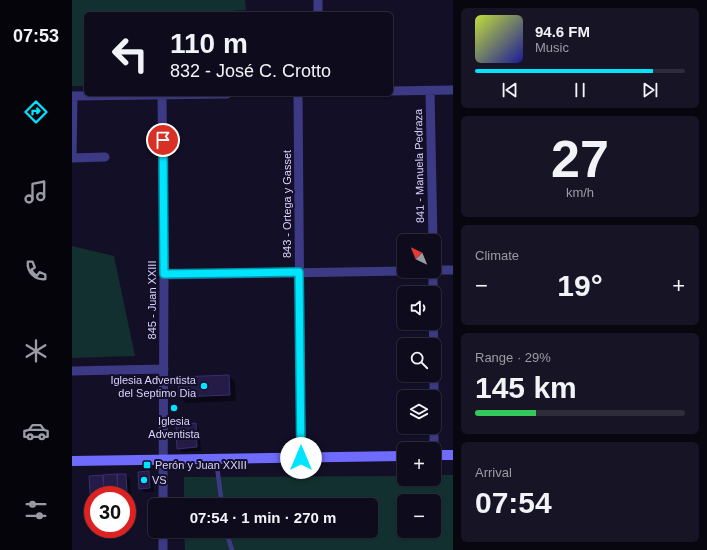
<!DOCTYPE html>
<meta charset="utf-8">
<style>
:root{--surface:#0e0b1c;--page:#171425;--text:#f1f3f6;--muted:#9b9ba3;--line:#2e2b3b;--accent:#00e5ff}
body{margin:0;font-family:Helvetica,sans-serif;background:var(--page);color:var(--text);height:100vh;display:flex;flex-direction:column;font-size:15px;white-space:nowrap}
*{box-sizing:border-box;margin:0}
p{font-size:13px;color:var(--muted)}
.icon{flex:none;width:22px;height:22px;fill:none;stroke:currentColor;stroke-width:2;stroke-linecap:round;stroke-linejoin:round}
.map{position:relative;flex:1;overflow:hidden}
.panel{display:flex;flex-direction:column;gap:8px;padding:8px;background:#08060f;width:254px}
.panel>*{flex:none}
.hud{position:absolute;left:12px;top:12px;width:309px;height:84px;border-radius:6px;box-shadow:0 1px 3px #0004,0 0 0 1px var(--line);background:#0e0b1c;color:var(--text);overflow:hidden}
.needle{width:26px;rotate:317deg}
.controls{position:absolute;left:325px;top:234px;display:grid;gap:8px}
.controls a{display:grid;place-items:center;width:44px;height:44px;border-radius:6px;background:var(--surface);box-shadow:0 1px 3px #0004,0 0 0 1px var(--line);font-size:20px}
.speed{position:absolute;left:12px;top:486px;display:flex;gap:8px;font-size:20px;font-weight:700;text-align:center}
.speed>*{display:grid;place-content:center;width:52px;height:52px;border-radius:50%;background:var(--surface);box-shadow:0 1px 3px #0004,0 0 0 1px var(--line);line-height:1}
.speed .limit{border:6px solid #d22;background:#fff;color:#111}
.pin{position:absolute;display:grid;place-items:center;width:34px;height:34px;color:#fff;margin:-17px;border:2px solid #fff;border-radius:50%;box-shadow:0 1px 4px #0007}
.me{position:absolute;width:44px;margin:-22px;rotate:0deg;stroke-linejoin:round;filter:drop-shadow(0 0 3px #0008)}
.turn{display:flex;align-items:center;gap:14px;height:84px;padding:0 20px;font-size:18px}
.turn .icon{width:52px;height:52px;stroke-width:2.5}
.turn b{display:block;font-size:28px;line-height:34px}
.big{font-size:30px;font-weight:800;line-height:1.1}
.panel .card{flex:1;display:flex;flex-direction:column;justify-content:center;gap:6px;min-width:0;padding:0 14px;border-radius:6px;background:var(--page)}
.panel .dial{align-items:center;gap:0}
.dial b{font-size:52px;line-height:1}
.song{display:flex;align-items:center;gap:12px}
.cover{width:48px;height:48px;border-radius:6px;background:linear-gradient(135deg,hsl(70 70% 55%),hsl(240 70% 35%))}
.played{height:4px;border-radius:2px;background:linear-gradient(90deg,var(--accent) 85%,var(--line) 85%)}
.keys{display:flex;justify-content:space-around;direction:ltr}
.heat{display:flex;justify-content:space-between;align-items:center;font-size:22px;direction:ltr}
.charge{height:6px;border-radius:3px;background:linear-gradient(90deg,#34c759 29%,var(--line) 0)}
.trip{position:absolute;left:76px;top:498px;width:230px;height:40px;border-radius:6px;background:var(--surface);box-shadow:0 1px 3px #0004,0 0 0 1px var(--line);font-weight:800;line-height:40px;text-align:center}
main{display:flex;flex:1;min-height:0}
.menu{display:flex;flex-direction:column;width:72px;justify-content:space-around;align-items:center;background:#06040b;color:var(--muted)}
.menu .icon{width:28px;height:28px}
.menu .current{color:var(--accent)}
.menu b{font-size:18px;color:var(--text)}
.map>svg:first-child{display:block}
.green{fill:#12302f;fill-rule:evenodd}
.shadow{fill:#0007}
.building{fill:#241b47;stroke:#3b2d73}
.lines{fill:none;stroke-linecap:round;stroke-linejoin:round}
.lane{stroke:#3d3a85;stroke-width:4.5}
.street{stroke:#3d3a85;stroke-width:9}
.secondary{stroke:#6f6bff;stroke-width:10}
.route-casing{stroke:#0095a6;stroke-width:10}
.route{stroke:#00e5ff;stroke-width:7}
.poi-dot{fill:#00e5ff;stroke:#130f26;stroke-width:1.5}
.labels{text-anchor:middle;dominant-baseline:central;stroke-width:4;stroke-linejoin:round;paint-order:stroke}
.street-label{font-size:11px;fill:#d9d4ff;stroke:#130f26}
.poi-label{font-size:11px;fill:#d9d4ff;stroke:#130f26;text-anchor:start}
</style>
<main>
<nav class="menu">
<b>07:53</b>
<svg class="icon current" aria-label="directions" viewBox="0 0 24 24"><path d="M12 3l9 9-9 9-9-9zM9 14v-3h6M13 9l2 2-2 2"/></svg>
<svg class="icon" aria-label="music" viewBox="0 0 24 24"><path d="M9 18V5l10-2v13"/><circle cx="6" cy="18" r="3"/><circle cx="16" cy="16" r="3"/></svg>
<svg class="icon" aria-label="phone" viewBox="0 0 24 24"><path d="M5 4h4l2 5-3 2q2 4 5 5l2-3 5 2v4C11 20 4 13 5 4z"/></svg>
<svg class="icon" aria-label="climate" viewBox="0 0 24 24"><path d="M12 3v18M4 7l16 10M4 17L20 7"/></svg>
<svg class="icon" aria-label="car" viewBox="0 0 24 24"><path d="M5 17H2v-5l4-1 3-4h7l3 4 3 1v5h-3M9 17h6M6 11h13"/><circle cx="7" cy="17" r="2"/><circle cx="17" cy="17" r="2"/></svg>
<svg class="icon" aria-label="filters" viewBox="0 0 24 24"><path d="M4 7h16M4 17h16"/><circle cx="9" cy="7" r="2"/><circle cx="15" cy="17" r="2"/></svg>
</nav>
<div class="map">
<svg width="381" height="550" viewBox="0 0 381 550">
<rect width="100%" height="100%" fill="#130f26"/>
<!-- green -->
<path class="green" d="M0,0H173L174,10L120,14H14V86H0Z
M0,246L42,256L63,356L0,358Z
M362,475H381V550H113L112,531H299V505H112V477L332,476V479H362ZM332,501H362V531H332Z"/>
<!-- shadow -->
<path class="shadow" d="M157,376L163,382L164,401L114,403L108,397L107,378Z
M123,425L127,429L129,451L110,452L106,448Z
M76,472L80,477L82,492H72L68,488Z
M54,475L58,479L59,496H21L19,494Z"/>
<!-- building -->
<path class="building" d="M157,375L158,395L107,397L106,377Z
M124,423L125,447L105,449L104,425Z
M77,471L78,488L67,489L66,472Z
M45,474L46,493H32L31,475Z
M45,474H54L55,492L46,493Z
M31,475L32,493L18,494L17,476Z"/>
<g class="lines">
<!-- lane -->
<path class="lane" d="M144,459L150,505
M154,531L160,550"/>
<!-- street -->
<path class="street" d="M246,0V14
M319,91L381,90
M358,91L361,241
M226,94L229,458
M0,96L155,94
M90,96L92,275L91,505
M0,158L1,96
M0,158L33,157
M362,270H381
M361,271V293
M92,275L332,271
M361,323L362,345
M0,371L92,369
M362,375V397
M362,427V449
M91,550V531"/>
<!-- secondary -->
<path class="secondary" d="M362,455H381
M0,461L332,456"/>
</g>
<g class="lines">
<!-- route casing -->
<g class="route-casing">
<path id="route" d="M91,140L92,274L227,272L229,458"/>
</g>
<!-- route -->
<use href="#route" class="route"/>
</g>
<!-- markers -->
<g class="poi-dot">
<circle cx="132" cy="386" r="4"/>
<circle cx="102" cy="408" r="4"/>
<rect x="71" y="461" width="8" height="8" rx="2"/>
<circle cx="72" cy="480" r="4"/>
</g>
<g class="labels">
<!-- street labels -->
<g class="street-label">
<text transform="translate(347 166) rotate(-91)">841 - Manuela Pedraza</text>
<text transform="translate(215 204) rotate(-90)">843 - Ortega y Gasset</text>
<text transform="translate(80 300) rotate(-90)">845 - Juan XXIII</text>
</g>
<!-- poi labels -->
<g class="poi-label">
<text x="124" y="380" text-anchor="end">Iglesia Adventista<tspan x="124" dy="13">del Septimo Dia</tspan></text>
<text x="102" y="421" text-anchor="middle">Iglesia<tspan x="102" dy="13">Adventista</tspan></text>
<text x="83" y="465">Perón y Juan XXIII</text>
<text x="80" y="480">VS</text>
</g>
</g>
</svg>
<div class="controls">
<a><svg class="needle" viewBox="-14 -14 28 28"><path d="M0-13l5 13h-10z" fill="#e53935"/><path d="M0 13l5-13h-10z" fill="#9b9ba3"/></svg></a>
<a><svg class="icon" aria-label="sound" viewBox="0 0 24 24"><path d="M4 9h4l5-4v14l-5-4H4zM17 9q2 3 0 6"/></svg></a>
<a><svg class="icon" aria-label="search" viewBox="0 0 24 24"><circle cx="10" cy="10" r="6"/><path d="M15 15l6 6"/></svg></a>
<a><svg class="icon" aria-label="layers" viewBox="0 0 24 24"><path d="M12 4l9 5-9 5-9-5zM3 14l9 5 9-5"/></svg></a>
<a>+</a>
<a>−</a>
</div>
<div class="speed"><div class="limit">30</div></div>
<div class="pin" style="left:91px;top:140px;background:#d93025"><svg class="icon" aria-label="arrive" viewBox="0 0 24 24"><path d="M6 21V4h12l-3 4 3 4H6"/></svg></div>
<svg class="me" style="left:229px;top:458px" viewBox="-20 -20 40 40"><circle r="19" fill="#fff"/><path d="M0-13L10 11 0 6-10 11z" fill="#00e5ff"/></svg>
<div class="trip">07:54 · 1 min · 270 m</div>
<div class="hud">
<div class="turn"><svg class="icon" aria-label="left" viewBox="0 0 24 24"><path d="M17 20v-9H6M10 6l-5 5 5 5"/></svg><div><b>110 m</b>832 - José C. Crotto</div></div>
</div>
</div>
<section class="panel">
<div class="card">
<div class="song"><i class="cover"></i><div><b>94.6 FM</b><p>Music</p></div></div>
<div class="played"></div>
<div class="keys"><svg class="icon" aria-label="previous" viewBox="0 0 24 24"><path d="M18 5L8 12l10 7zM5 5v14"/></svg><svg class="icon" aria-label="pause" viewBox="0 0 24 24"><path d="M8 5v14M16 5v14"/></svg><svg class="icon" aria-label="next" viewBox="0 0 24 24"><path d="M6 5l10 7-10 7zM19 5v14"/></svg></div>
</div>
<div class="card dial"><b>27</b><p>km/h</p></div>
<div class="card"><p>Climate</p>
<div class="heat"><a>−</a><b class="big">19°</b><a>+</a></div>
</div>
<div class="card"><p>Range · 29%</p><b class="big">145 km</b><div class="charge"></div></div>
<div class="card"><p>Arrival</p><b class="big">07:54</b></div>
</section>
</main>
